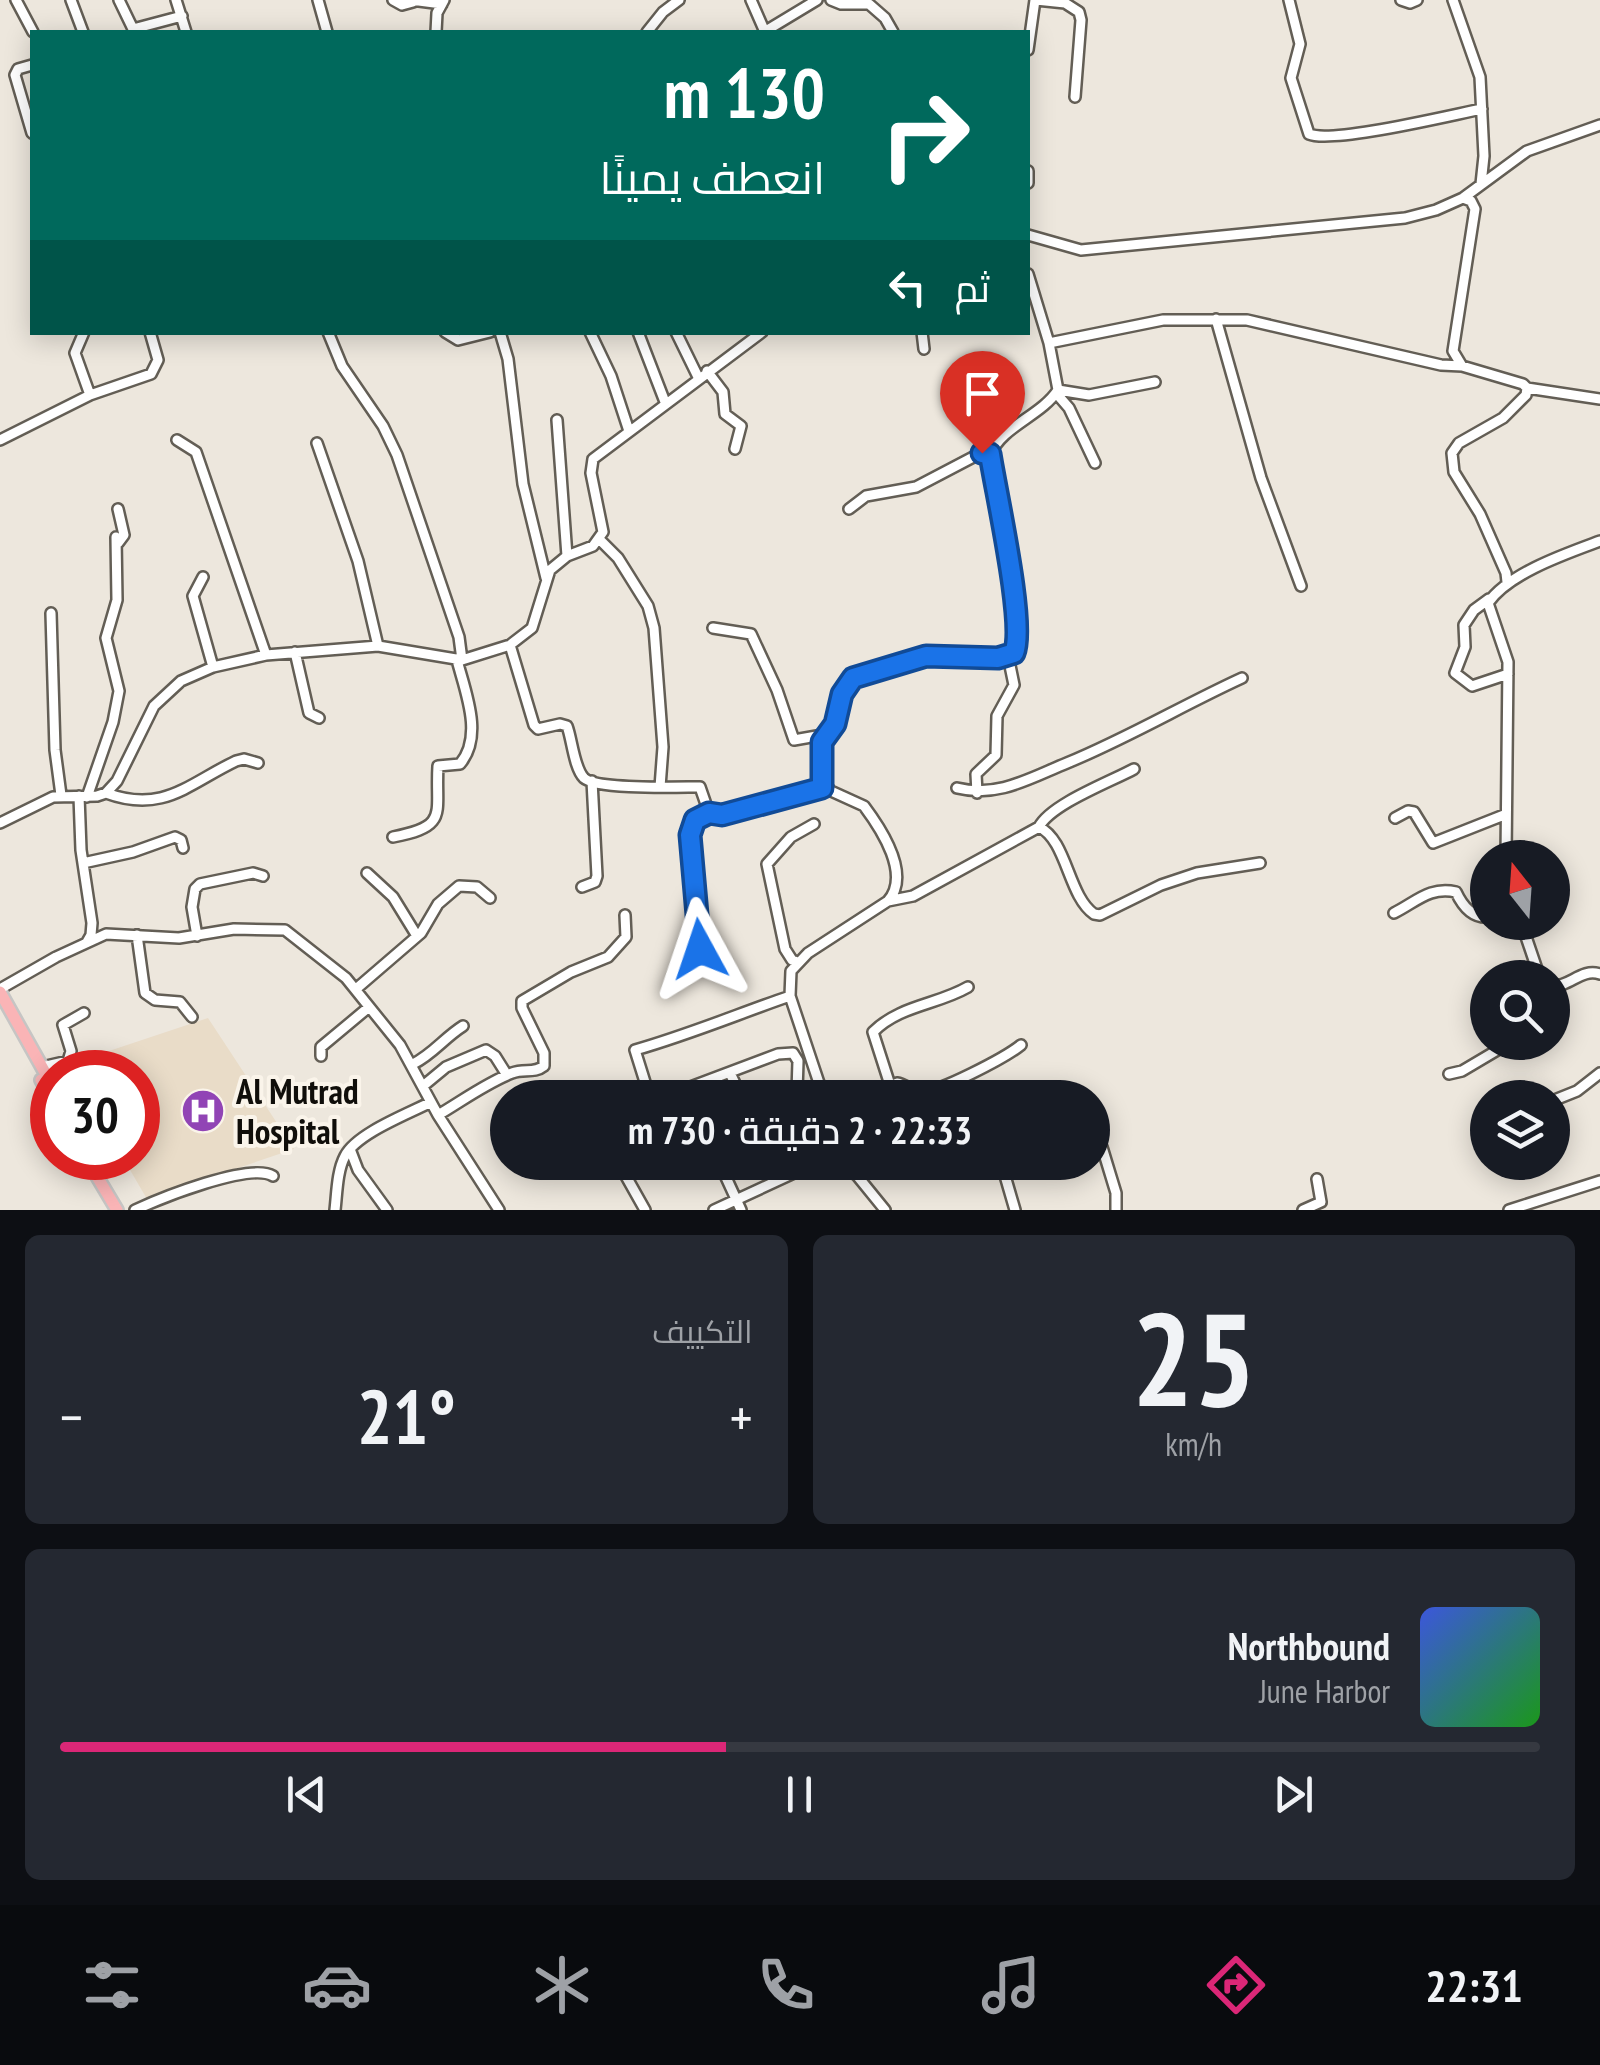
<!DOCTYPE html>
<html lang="ar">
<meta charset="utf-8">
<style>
:root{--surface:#171b24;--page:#242831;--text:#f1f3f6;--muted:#9ea1a6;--line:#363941;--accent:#db2777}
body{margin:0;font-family:"PT Sans Narrow",Cairo,sans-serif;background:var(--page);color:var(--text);direction:rtl;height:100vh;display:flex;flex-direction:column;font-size:38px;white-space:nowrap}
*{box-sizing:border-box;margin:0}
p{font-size:32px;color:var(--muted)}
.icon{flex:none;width:55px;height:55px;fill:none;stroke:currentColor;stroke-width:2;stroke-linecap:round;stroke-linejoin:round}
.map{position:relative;height:1210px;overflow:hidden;direction:ltr}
.sheet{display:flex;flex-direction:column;gap:25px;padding:25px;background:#0d0f14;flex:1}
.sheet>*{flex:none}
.banner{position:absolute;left:30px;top:30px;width:1000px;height:305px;border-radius:0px;box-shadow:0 5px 25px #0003;direction:rtl;background:#00695c;color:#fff;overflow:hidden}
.needle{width:65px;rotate:343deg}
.controls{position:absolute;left:1470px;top:840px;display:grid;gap:20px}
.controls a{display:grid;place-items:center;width:100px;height:100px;border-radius:50%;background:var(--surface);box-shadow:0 5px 25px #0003;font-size:50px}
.speed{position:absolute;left:30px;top:1050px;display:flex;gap:20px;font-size:50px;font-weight:700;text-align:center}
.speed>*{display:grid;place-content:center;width:130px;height:130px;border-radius:50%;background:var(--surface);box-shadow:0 5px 25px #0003;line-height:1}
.speed .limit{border:15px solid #d22;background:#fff;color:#111}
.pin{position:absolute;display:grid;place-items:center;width:85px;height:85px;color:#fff;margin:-102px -42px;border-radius:50% 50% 50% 0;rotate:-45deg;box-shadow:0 0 10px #0007}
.pin .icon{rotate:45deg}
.me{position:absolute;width:110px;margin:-55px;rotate:355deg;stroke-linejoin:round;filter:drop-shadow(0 0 8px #0008)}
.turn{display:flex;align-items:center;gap:35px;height:210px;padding:0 40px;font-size:45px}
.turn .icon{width:130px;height:130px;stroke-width:2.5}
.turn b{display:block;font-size:70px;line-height:85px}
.then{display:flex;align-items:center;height:95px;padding:0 40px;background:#0003;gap:20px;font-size:38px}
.big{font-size:75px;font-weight:600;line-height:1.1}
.sheet .tile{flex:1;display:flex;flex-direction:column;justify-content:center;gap:15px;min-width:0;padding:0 35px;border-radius:15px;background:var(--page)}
.sheet .dial{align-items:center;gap:0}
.dial b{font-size:130px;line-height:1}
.song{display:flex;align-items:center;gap:30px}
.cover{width:120px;height:120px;border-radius:15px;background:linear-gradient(135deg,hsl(230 70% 55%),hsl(120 70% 35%))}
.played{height:10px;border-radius:5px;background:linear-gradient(90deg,var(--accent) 45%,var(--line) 45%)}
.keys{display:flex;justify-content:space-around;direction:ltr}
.heat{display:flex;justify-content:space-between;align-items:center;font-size:55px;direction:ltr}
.sheet .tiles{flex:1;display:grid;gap:25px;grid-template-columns:1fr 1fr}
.tile:last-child{grid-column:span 2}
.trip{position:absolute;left:490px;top:1080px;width:620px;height:100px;border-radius:50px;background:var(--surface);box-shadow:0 5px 25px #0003;font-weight:600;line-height:100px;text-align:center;direction:rtl}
.tab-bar{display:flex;height:160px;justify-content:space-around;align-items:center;background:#090b0e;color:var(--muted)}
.tab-bar .icon{width:70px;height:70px}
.tab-bar .selected{color:var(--accent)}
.tab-bar b{font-size:45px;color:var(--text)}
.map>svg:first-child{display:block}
.medical{fill:#e9dcc8}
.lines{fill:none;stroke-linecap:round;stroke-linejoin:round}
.minor-casing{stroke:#635e55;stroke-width:14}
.major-casing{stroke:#c6c5c4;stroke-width:16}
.minor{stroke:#fff;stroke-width:9}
.major{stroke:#fab4b6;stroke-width:11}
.route-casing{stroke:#114b97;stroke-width:25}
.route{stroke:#1a73e8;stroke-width:18}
.labels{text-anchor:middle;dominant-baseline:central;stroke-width:8;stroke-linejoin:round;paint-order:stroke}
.poi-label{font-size:35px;font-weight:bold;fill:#100e0a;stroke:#faf4ea;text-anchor:start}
</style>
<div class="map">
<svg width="1600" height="1210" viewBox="0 0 1600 1210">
<rect width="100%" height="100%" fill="#ede7dd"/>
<!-- medical -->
<path class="medical" d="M208,1018L294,1149L147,1199L123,1158H138V1072H75L70,1064Z"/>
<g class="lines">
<!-- minor casing -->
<g class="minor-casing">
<path id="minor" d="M16,0L33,32
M71,0L83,32
M119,0L133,29L182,16
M176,0L186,32
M318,0L327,32
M393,0L402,5L413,2
M411,0L442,4
M751,0L765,32
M831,0L841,4H869L885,18L893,32
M1036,0L1065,3L1079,12L1081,20L1075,97
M1289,0L1300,44L1291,78L1309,134C1332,144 1451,115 1482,109
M1401,0L1410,3L1417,0
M1453,0L1480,77L1484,156L1481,184
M436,32L437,13L444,0
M647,32L663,12L679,0
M764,32L817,0
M1028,50L1035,0
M32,65L18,69L15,75L32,133
M1028,171V183
M1463,198L1471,201L1475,209L1453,351L1462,366L1523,384L1527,388L1526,395L1503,418L1459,443L1452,453L1454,472L1480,514L1506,573L1507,582
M1028,235L1081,250L1405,218L1436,210L1463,198L1527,151L1600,125
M1216,319L1261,478L1301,586
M84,332L75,353L90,395
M328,332L342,366L383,426L397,455L459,637L462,660
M445,332L458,340L490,332
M500,332L508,359L523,484L546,578
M590,332L611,376L629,431
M638,332L665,402
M676,332L699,379
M922,332L924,349
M1049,343L1163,320H1247L1441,365L1462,366
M707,371L723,392L725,414L741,426L735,449
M1527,388L1600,399
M1058,390L1089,395L1155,382
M1056,393L1069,408L1095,463
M557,420L567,556
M0,440L90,395L151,374L158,360L150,332
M177,440L196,452L266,655
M317,443L358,561L378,646
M118,509L124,535L118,543
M849,509L866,496L916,487L979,454L990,455
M600,540L618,558L648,606L654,628L663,747L660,787
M203,577L193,596L213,667
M1489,599L1474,610L1464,625L1465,647L1455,673L1472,686L1508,674
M51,613L55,750L61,795
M713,628L751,634L777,690L794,740L828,734
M510,645L534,725L538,729L560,724L567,726C572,739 574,768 584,778C597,790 679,787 700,787L709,813L723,815L815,791L824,783
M295,652L309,713L319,718
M957,788C998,798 1030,778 1067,763C1128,738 1183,705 1242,678
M106,793C163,814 188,784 236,761L244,759L258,763
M977,793L976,774L996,755L997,716L1014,685L1008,656
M79,796L81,850L92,923L91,935L87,942
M87,797L113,722L119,691L106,638L117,600L116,537
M1395,818L1408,811L1414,812L1433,843L1504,815
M0,823L53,797L97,796L106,793L117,781L154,706L181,681L213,667L266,655L378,646L462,660L510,645L532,628L550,570L567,556L593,546L603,532L591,473L593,459L762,332
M1039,827C1067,840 1068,896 1094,914L1100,915L1161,885L1197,873L1260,863
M393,837C450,826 435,814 438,766L460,764C484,736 465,691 457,660
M1506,858L1508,662L1488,603C1509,573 1565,554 1600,541
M83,863L133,852L175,837L181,840L183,848
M367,873L393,897L417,936
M582,887L595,882L597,876L592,781
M888,901L913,896L1039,827C1051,804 1110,782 1134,769
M1394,913C1416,902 1430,886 1456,892C1462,905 1472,918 1488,917
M1521,922L1540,978
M137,935L145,993L155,1000L180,1002L192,1017
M197,936L192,907L195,889L200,884L253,873L263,876
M700,949L690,835L692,824L709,813
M797,962L792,960L785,949L767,864L791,837L814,824
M1552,986C1570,987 1581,968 1600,974
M0,989L56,957L106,934L179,938L234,929L285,930L346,978L400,1045L438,1115L499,1210
M356,989L421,933L438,904L459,886L477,887L490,898
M1552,1005L1556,1020L1552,1024
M321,1056V1047L369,1007
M413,1064C433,1054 444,1038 463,1026
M42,1067L68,1061L71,1051L63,1025L84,1013
M730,1073L742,1098
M1449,1074L1462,1071L1511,1042
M890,1085L873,1032C900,1005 937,1005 968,987
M423,1086L446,1067L486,1050L495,1056L507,1075
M650,1098L635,1050C688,1035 738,1014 790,996
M661,1098L778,1054L793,1053L798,1061L797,1092L820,1084
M824,1098L790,996L791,971L808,953L888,901C911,875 882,830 864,806L831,791L824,783L822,773V742L835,725L842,694L853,679L926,656L1003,658L1014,653C1026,626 996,492 990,455C1002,426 1041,416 1058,390L1049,343L1028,274
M863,1098L897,1083C905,1084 912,1091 919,1092C937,1094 1006,1057 1021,1045
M1552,1101L1577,1091L1600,1073
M438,1115C462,1101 486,1083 512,1073C524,1068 534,1074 544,1066V1053L522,1008V1001L571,972L608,957L626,937L625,915
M1102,1147L1116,1193V1210
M350,1149L358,1170L387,1210
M618,1162L645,1210
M684,1162L688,1166L704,1162
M719,1162L741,1210
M846,1162L885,1210
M1001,1162L1015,1210
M856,1175L876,1162
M135,1210C161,1198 250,1162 273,1176
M335,1210C337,1193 337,1171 345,1156C357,1133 408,1114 431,1102
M714,1210L818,1162
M1303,1210L1321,1202L1317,1179
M1509,1210L1600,1181"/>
</g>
<!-- major casing -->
<g class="major-casing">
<path id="major" d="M0,992L52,1085
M41,1080L52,1099
M86,1158L117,1210"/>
</g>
<!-- minor -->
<use href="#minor" class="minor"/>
<!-- major -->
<use href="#major" class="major"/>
</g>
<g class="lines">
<!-- route casing -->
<g class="route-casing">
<path id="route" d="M700,949L690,835L695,820L709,813L722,815L822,788V742L835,724L842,694L853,678L926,656L998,658L1014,653C1026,625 996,493 990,454L982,453"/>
</g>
<!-- route -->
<use href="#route" class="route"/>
</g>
<!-- icons -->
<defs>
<g id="hospital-disc" transform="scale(2.25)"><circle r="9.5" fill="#9144b5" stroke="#faf4ea"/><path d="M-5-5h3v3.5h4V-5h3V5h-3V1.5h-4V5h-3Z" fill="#fff"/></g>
</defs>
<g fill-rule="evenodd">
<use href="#hospital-disc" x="203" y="1111"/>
</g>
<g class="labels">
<!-- poi labels -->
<g class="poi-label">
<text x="236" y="1091">Al Mutrad<tspan x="236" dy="40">Hospital</tspan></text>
</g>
</g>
</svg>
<div class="controls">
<a><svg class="needle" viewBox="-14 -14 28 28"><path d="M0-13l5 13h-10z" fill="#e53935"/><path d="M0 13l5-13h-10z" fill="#9ea1a6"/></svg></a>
<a><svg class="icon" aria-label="search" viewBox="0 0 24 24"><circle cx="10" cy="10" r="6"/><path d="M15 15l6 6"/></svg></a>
<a><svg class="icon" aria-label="layers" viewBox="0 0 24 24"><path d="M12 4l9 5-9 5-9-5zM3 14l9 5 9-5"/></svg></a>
</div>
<div class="speed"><div class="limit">30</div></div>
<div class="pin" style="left:982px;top:453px;background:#d93025"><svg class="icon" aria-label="arrive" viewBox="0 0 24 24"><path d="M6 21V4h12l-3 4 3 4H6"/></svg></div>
<svg class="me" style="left:700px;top:949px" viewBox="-20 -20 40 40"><path d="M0-17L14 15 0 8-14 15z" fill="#1a73e8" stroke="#fff" stroke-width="4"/></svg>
<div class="trip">22:33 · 2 دقيقة · 730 m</div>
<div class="banner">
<div class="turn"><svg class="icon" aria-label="right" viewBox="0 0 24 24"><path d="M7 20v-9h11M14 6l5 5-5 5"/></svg><div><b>130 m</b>انعطف يمينًا</div></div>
<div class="then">ثم<svg class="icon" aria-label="left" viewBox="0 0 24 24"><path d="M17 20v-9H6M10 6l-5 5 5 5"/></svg></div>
</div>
</div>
<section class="sheet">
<div class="tiles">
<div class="tile dial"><b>25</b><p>km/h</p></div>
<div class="tile"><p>التكييف</p>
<div class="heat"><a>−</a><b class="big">21°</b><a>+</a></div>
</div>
<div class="tile">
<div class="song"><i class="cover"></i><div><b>Northbound</b><p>June Harbor</p></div></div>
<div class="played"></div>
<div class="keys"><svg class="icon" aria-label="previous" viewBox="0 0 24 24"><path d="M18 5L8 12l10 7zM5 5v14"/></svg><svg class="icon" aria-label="pause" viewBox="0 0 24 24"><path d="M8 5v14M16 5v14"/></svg><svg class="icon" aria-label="next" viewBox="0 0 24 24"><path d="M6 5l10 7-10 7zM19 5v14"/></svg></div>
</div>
</div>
</section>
<nav class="tab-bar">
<b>22:31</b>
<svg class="icon selected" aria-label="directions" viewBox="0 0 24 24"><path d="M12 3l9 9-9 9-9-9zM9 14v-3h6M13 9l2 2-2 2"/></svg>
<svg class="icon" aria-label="music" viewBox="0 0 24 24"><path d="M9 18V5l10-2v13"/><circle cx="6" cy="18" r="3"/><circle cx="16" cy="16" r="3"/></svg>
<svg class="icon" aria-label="phone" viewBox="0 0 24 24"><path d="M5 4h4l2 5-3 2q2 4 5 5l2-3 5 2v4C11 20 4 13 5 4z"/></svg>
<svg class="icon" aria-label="climate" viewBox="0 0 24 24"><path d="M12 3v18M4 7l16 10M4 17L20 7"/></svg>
<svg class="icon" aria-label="car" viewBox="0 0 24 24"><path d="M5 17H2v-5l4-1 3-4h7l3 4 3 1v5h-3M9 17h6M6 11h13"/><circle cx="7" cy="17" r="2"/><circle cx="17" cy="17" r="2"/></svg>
<svg class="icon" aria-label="filters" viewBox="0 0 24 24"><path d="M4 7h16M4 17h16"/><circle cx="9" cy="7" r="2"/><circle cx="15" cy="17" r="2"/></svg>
</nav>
